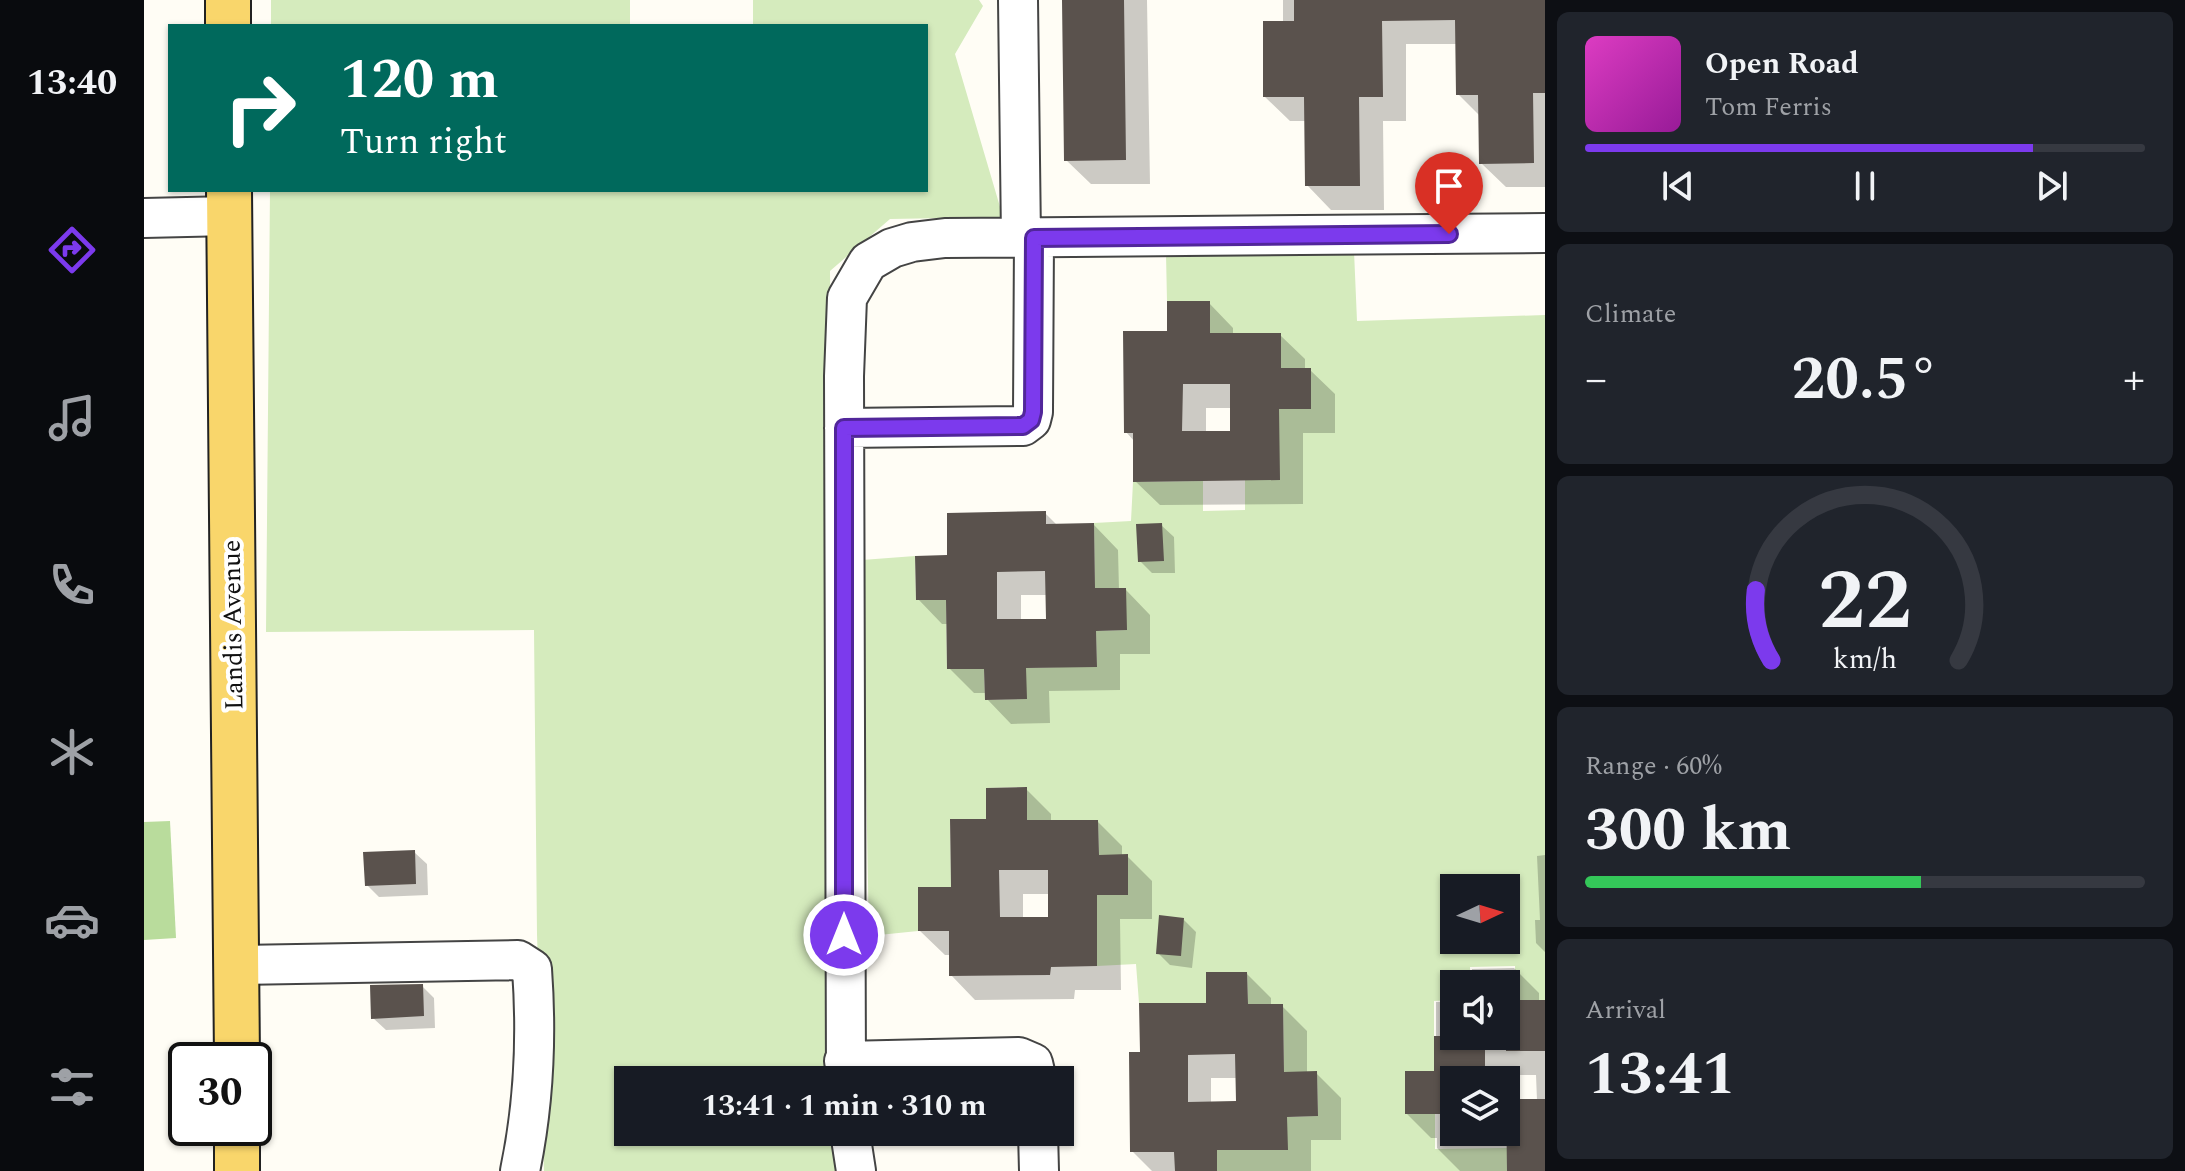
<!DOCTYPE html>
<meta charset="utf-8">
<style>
:root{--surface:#171b24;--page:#20242c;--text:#f1f3f6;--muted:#9ea1a6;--line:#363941;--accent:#7c3aed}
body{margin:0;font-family:Spectral,serif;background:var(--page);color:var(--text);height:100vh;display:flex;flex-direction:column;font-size:30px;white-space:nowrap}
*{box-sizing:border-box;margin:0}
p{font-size:26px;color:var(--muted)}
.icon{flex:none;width:44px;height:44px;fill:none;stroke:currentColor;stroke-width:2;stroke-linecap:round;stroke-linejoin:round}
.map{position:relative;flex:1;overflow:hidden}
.panel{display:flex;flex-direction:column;gap:12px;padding:12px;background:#0d0f14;width:640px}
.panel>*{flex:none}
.banner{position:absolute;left:24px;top:24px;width:760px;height:168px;border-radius:0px;box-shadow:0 2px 6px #0004;background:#00695c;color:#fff;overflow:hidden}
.needle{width:52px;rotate:86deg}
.tools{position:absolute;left:1296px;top:874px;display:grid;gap:16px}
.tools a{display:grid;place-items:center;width:80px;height:80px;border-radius:0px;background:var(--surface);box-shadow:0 2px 6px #0004;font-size:40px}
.speed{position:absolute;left:24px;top:1042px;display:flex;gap:16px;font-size:40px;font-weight:700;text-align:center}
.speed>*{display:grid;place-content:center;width:104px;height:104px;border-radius:50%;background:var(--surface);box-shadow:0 2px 6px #0004;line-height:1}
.speed .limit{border:4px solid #111;border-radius:12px;background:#fff;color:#111}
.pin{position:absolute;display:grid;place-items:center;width:68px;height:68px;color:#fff;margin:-82px -34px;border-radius:50% 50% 50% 0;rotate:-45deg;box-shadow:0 0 8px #0007}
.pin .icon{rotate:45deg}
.me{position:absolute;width:88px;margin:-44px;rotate:0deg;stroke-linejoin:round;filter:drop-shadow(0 0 6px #0008)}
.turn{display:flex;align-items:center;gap:28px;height:168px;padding:0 40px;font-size:36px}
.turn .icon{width:104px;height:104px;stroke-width:2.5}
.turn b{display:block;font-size:56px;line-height:68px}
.big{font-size:60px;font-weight:700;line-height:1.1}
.panel .card{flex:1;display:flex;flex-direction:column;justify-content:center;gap:12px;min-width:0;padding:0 28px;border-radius:12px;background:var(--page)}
.panel .dial{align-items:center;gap:0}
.dial svg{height:208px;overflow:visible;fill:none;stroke:var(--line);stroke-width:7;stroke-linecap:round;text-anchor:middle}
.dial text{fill:var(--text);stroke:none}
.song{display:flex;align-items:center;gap:24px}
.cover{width:96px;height:96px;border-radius:12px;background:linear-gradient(135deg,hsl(310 70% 55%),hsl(300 70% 35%))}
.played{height:8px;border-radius:4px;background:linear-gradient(90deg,var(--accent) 80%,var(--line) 80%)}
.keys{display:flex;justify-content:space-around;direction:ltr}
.heat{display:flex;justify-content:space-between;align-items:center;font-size:44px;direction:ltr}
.charge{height:12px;border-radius:6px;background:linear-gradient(90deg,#34c759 60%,var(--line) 0)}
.trip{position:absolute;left:470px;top:1066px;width:460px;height:80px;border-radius:0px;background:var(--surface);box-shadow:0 2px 6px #0004;font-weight:700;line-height:80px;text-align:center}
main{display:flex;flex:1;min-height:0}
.tab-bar{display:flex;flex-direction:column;width:144px;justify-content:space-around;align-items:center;background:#090b0e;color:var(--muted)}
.tab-bar .icon{width:56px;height:56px}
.tab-bar .on{color:var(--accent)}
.tab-bar b{font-size:36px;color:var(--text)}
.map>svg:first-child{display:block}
.green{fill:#d5ebbd;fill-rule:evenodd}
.forest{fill:#b9dc9c}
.shadow{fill:#0003;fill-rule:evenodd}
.building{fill:#5a524d;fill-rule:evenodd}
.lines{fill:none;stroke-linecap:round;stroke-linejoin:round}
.minor-casing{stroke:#444;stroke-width:42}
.major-casing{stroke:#222;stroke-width:48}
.minor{stroke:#fff;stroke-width:38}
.major{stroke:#f9d66b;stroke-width:44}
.route-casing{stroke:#51269a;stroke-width:20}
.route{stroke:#7c3aed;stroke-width:14}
.labels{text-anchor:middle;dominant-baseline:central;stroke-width:8;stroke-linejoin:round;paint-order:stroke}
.street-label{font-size:26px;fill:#111;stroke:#fff}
</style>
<main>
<nav class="tab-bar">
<b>13:40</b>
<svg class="icon on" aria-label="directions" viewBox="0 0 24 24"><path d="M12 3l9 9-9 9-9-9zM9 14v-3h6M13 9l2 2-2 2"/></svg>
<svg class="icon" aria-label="music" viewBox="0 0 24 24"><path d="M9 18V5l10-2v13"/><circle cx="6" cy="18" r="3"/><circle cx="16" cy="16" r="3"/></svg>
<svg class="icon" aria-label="phone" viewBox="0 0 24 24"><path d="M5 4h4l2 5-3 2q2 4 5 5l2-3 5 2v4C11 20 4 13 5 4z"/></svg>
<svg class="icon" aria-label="climate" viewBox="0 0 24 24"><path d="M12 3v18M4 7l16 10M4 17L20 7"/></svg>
<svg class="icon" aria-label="car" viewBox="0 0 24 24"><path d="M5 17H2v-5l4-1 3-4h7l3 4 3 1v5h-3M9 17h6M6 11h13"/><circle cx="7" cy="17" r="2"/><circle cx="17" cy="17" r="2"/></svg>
<svg class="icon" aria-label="filters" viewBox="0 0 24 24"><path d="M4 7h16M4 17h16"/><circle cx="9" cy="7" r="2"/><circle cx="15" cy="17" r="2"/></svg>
</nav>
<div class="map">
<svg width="1401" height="1171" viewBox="0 0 1401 1171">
<rect width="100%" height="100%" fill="#fffdf5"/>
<!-- green -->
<path class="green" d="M127,0H486V26H127Z
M609,0H835L839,6L811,54L859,217L746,219L686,271L695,1080H484V1132H696L697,1171H400L393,934L390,630L122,632L126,190H782V26H609Z
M1210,251L1213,321L1401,315V1000H1371V966L1326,967V984H1310V1000L1290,1001V1071L1261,1072V1114H1291V1149L1363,1148V1171H1073V1150H1143V1117L1174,1116L1173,1072H1140L1139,1004H1104L1103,972H1062V1003H995L992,964L953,966V895H984V855H955L954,820H883V787L842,788V819H806L807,887L774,888V931L725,936L718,560L771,556L772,600H802L803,669H840L841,700L882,699V668L953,666L952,631L982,630V588H951L950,523L987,521L989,482L1059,481V511L1101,510V480H1135V409H1167V368H1137V333H1066L1065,301H1023L1022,254ZM1310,888H1362V940H1310Z"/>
<!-- forest -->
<path class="forest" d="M26,821L32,938L0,940V822Z"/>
<!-- shadow -->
<path class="shadow" d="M920,0H1003L1006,184H947L922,160Z
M1139,0H1401V187H1362L1337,163V117L1314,94L1313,44H1262V121H1239L1240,210H1187L1163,185L1162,121H1146L1121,97L1139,23Z
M1065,303L1089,328V335H1136L1161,359V370H1166L1191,394V433H1159V504L1016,505L991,481V442L982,432L1025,333ZM1062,408H1088V433H1062Z
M901,513L914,526L950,525L974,550L975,590H982L1006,615V654H976V690L905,691L906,723L867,724L843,699V693H830L805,668L804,624H798L774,599L805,557ZM877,595H904V621H877Z
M1017,525L1030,537L1031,573H1008L996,561Z
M882,789L907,814V822H954L978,846V856H983L1008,881V919H976L977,990H931L930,999L831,1000L807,975V955H801L776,931L809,889L844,821ZM879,894H906V919H879Z
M270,852L283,864L284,895L235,897L223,885Z
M1401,855V952L1392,943L1391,920H1396L1393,856Z
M1040,920L1052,932L1048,968L1026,965L1014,953Z
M1370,968L1395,993V1002H1401V1171H1316L1293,1148V1138H1287L1263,1114L1292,1073V1002H1310V1036H1362V984H1328V969ZM1365,1075H1392L1393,1101H1365ZM1310,1080H1362V1132H1310Z
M1103,974L1127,998V1006H1138L1163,1031V1073H1172L1197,1098V1140H1167V1171H1008L988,1151L998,1054ZM1067,1078H1094V1103L1067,1104Z
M278,986L290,998L291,1028L242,1030L229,1018Z"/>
<!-- building -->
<path class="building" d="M918,0H980L982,160L920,161Z
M1150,0H1401V93H1389L1390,163L1335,164L1334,95H1312L1311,20L1238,21L1239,97H1215L1216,186H1161L1160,97H1119V21H1150Z
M1023,301H1066V333H1137V368H1167V409H1135L1136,480L989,482V433H980L979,331H1023ZM1039,384H1086V431H1038Z
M902,511V524L950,523L951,588H982L983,630L952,631L953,667L882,668L883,699L841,700L840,669H803L802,600H772L771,556L803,555V513ZM901,571L902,619H853V572Z
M1018,523L1020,561L994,562L992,524Z
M883,787V820H954L955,855L984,854V895H953V966L907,967L906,975L805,976V931H774V887H807L806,819H842V788ZM855,870H904V917H856Z
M271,850L272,884L221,886L219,852Z
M1015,915L1040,918L1037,956L1012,954Z
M1062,972H1103L1104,1004H1139L1140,1072L1173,1071L1174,1116L1143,1117L1144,1150H1073V1171H1031L1030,1152H986L985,1052H996L995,1003H1062ZM1091,1054L1092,1101L1044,1102V1055Z
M279,984L280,1016L227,1019L226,985Z
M1362,1000H1401V1051H1362Z
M1290,1036H1341V1080H1310V1114H1261V1071H1290Z
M1362,1099H1401V1171H1363Z"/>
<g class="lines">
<!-- minor casing -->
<g class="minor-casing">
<path id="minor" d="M874,0L877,238
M0,218L86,216
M700,428L879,426L887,420L889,412L890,238
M92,965L374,960L388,969C393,1038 390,1104 376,1171
M700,1061L875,1057L889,1063L893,1080
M702,1080L700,376L703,298L724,262L748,248L768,242L801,238L1401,233
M706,1132L712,1171
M894,1132L895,1171"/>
</g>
<!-- major casing -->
<g class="major-casing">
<path id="major" d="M84,0V26
M85,190L93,1060
M93,1128V1171"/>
</g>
<!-- minor -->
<use href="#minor" class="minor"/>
<!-- major -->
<use href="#major" class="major"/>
</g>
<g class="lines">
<!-- route casing -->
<g class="route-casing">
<path id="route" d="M700,935V428L879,426L887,420L889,412L890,238L1305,234"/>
</g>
<!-- route -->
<use href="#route" class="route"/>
</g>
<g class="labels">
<!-- street labels -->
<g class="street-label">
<text transform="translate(89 625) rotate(-91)">Landis Avenue</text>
</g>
</g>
</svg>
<div class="tools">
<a><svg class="needle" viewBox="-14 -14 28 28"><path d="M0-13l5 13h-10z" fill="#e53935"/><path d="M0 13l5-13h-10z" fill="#9ea1a6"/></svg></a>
<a><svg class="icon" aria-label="sound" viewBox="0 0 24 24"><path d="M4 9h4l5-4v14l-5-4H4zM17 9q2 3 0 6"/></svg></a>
<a><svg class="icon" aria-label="layers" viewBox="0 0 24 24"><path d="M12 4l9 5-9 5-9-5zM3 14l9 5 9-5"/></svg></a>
</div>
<div class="speed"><div class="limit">30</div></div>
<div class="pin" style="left:1305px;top:234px;background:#d93025"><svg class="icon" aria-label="arrive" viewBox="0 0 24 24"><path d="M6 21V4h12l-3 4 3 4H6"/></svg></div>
<svg class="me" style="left:700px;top:935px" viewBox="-20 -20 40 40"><circle r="17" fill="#7c3aed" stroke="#fff" stroke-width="3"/><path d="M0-11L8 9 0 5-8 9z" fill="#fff"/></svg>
<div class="trip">13:41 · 1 min · 310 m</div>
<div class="banner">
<div class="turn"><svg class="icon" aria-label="right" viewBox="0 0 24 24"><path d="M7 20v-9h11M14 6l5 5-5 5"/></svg><div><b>120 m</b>Turn right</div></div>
</div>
</div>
<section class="panel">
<div class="card">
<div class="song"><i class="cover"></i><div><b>Open Road</b><p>Tom Ferris</p></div></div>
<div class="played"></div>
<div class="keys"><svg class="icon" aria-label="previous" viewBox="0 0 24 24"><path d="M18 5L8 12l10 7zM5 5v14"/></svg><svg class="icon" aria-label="pause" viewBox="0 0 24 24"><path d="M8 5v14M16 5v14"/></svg><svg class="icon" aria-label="next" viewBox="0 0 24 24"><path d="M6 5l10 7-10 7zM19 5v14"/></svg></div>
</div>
<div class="card"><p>Climate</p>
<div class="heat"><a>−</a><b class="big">20.5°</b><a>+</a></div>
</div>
<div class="card dial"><svg viewBox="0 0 100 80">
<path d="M14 69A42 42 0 1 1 86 69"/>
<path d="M14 69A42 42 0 0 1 8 42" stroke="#7c3aed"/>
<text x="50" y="56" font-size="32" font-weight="700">22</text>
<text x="50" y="72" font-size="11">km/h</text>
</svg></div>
<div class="card"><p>Range · 60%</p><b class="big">300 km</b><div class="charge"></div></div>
<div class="card"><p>Arrival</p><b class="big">13:41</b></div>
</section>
</main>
